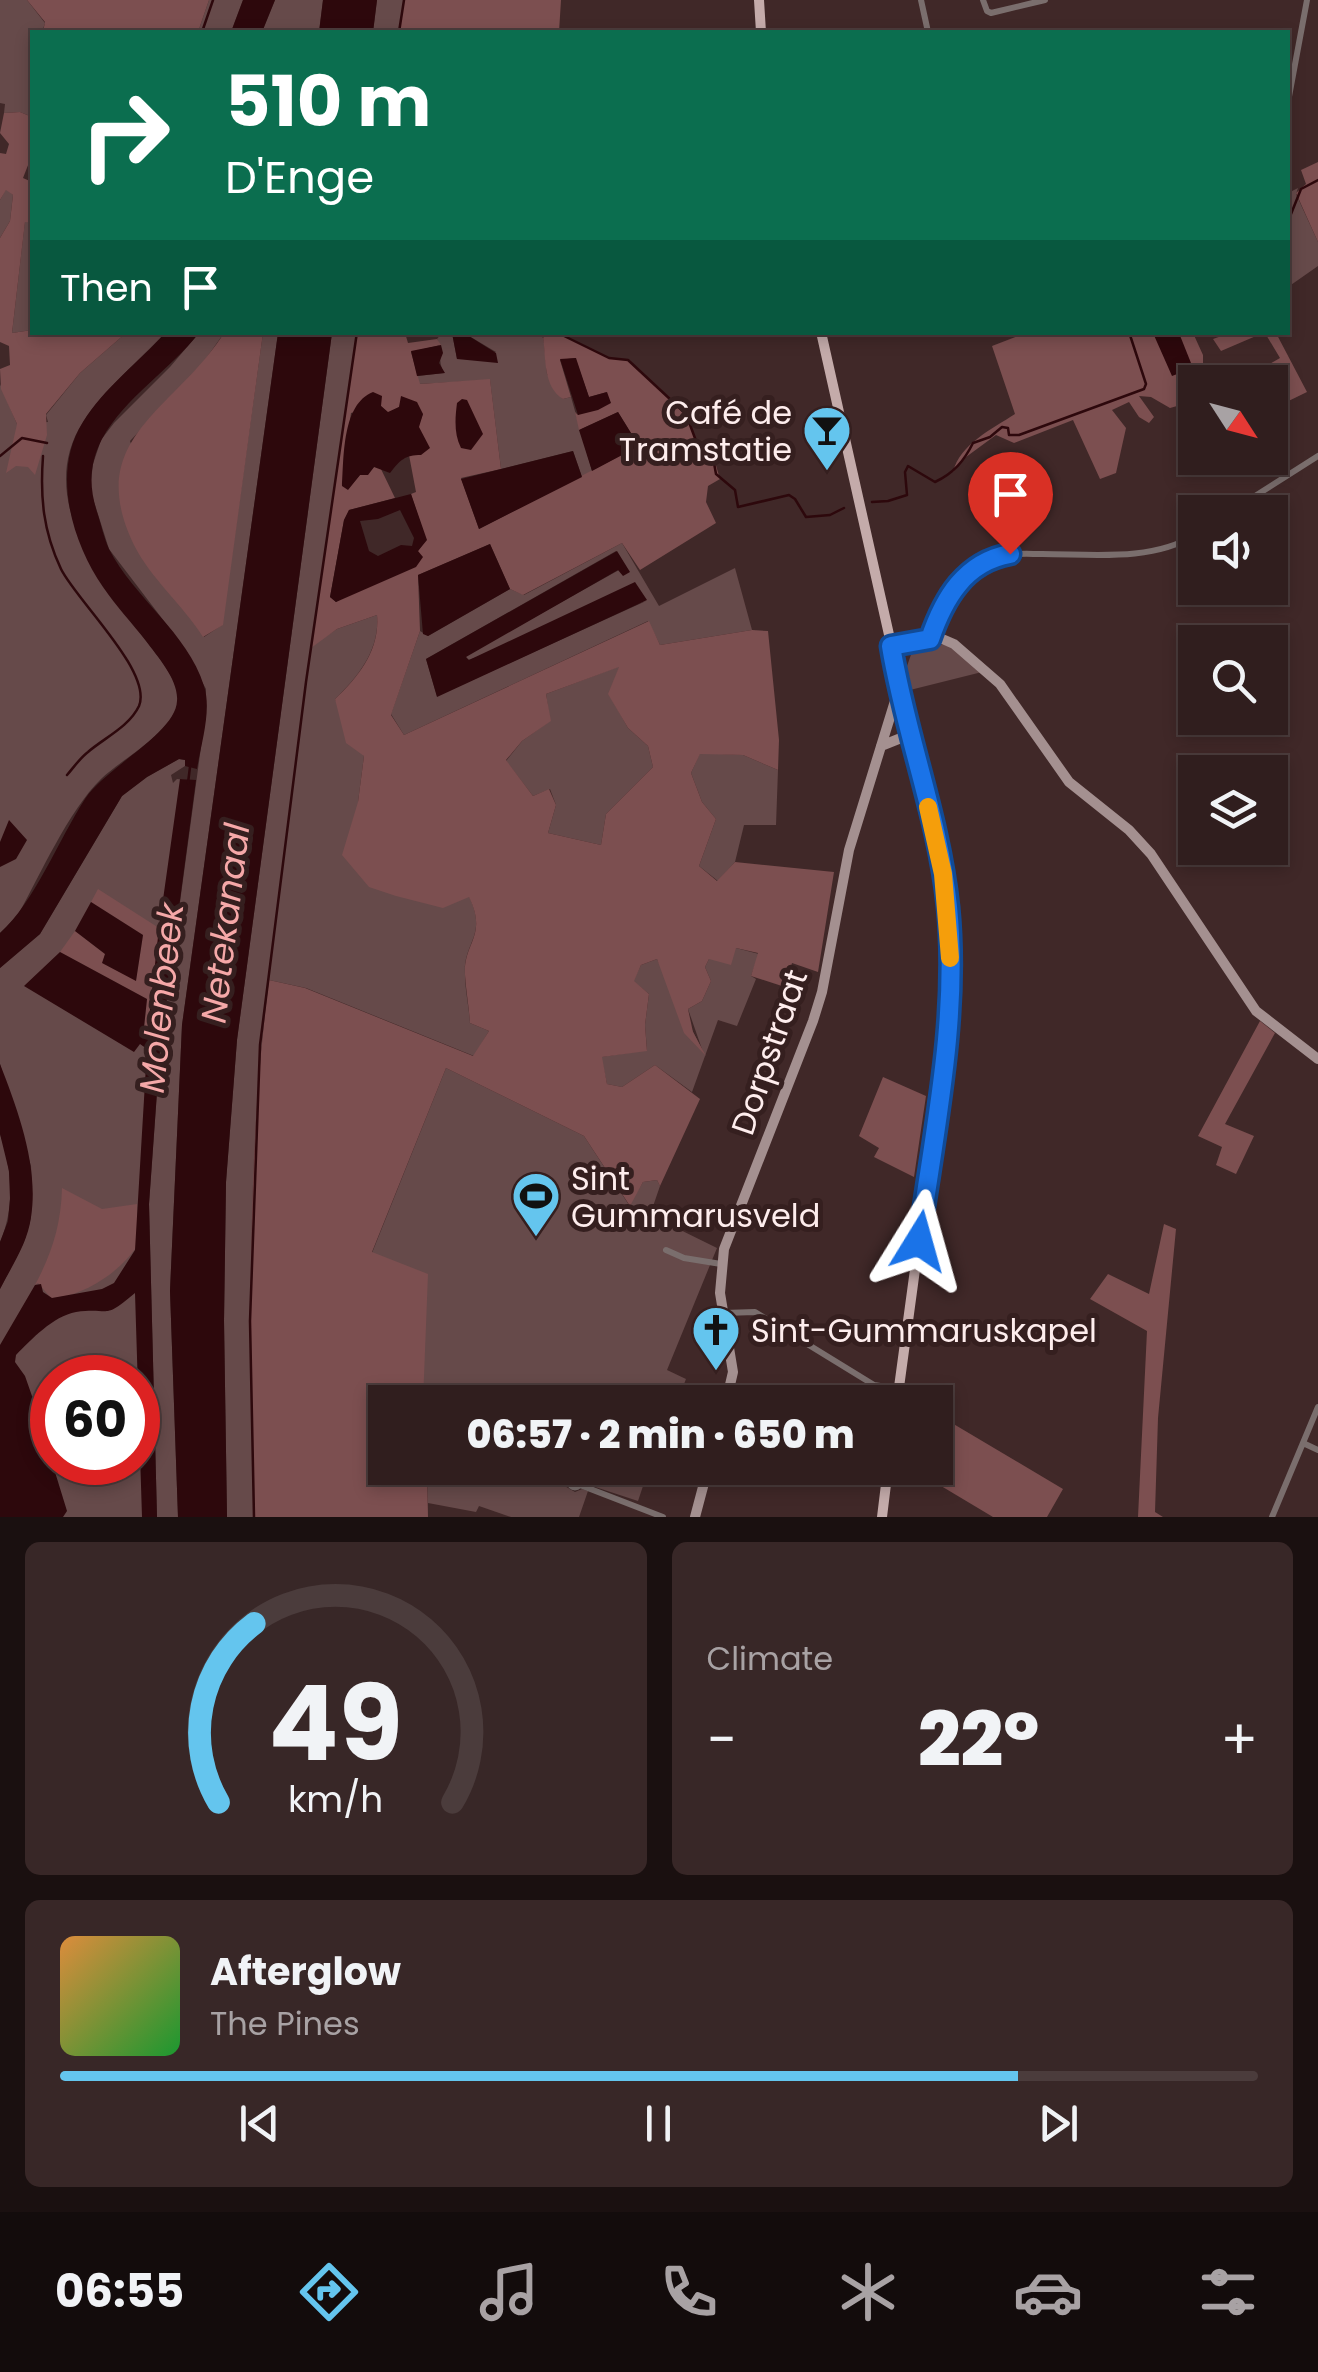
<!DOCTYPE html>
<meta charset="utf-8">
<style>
:root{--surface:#301e1e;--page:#382727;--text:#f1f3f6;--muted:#a8a2a4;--line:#4b3c3c;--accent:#64c5ee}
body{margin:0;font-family:Poppins,sans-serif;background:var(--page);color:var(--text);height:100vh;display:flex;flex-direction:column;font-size:38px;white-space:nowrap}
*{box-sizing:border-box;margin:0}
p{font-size:32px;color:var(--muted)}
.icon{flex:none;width:55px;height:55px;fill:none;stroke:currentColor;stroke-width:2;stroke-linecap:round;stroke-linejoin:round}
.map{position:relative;height:1517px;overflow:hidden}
.sheet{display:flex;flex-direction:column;gap:25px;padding:25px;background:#1a1010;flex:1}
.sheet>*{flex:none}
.top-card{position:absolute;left:30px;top:30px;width:1260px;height:305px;border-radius:0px;box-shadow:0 5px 15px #0003,0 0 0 2px var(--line);background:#0b6e4f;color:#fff;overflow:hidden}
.needle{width:65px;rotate:126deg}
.controls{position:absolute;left:1178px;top:365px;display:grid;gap:20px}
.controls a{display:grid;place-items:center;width:110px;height:110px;border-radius:0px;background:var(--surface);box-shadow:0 5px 15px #0003,0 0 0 2px var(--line);font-size:50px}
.speed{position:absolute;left:30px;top:1355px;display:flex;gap:20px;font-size:50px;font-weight:700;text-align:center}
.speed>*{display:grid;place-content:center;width:130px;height:130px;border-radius:50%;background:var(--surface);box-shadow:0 5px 15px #0003,0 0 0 2px var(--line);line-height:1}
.speed .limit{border:15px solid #d22;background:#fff;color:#111}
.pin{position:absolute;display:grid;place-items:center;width:85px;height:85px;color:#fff;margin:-102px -42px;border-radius:50% 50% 50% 0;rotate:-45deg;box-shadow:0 0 10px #0007}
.pin .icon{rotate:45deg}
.me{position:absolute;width:110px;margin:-55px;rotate:8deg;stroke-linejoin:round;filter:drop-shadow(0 0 8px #0008)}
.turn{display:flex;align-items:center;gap:35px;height:210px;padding:0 30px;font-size:45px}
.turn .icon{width:130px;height:130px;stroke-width:2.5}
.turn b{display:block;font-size:70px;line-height:85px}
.then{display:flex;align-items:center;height:95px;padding:0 30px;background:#0003;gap:20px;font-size:38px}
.big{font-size:75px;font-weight:800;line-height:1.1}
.sheet .tile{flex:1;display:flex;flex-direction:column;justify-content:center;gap:15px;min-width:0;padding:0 35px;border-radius:15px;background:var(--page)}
.sheet .dial{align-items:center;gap:0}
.dial svg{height:260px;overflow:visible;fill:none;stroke:var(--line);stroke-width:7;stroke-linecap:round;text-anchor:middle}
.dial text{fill:var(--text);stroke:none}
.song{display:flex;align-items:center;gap:30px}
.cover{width:120px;height:120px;border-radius:15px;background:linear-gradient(135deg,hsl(30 70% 55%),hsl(130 70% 35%))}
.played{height:10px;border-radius:5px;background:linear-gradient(90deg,var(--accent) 80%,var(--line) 80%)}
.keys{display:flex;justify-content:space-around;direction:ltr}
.heat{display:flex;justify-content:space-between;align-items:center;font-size:55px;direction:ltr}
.sheet .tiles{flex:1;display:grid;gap:25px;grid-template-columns:1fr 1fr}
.tile:last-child{grid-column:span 2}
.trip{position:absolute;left:368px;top:1385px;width:585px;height:100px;border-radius:0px;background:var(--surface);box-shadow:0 5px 15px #0003,0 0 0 2px var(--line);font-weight:800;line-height:100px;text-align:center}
.tabs{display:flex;height:160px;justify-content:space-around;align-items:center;background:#130c0c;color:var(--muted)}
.tabs .icon{width:70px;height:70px}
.tabs .on{color:var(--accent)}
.tabs b{font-size:45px;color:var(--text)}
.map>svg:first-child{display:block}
.green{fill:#664a4a;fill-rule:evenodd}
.forest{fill:#7c4f50;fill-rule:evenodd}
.water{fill:#2d080c;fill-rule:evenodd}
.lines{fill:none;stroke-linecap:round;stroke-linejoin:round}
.stream{stroke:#2d080c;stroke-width:2.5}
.street{stroke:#7a6e6d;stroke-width:6}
.secondary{stroke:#a49090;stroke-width:10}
.primary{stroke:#c4abaa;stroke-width:10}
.route-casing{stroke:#114b97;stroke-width:25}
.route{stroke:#1a73e8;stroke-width:18}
.slow{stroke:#f59e0b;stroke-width:18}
.labels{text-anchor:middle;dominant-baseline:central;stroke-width:10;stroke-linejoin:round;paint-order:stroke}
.poi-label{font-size:32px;fill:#feeded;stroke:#351f1f;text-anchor:start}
.street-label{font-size:32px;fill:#feeded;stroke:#351f1f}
.water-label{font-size:35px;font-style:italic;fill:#f5a8a8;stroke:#351f1f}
</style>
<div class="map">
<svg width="1318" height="1517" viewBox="0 0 1318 1517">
<rect width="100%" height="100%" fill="#402828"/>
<!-- green -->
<path class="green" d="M0,0H27L45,23L42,32H32V117L20,112L4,113L5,104L0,103Z
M209,0H243L231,32H198Z
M275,0H323L319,32H262Z
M377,0H404L399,32H373Z
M1298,188L1296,194L1318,242V266L1288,287V193Z
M6,189L13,195L10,221L0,238V200Z
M25,221L32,224V330L12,333Z
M126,333H165C139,361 104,389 83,422C36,495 97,576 141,634C153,651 178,677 178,699C178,730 121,759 101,779C69,810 40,875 18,915L0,933V384L17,424L48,422L46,415L80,373Z
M199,333H224L202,364L130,441L195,624L204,637L222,625L263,333H278L182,1025L170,1290L178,1517H157L149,1204L160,1050L206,710V689L180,642L109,549L90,489L93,464L101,440L114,423L170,367Z
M332,333H357L311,646L337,629L377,615C380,649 359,676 335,699L364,756L358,802L469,896C488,936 463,942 465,974C465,990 469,1007 470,1023L489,1031L474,1056L306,988L269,980C246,1158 250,1338 254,1517H227L224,1321L226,1182L237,1040Z
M442,333H452L457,359L496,352L464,333H543L547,374L563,399L571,397L592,471L582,477L573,451L501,469L490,380L419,384L417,376L444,373C437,361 443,351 437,339Z
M622,543L659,606L735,568L752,630L660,645L648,621L404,735L391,714L420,631L428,636L510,589L524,595ZM616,551L629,572L619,570L465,656L468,660L646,601L437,696L426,659Z
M940,644L952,647L982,672L910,690L906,669L913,649Z
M620,666L609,694L628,728L648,746L653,767L606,814L601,845L548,833L556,805L550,789L533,796L506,761L522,741L550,721L546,694Z
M700,753L743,755L778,770L776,825H744L735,862L718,881L699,866L716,819L702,802L691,773Z
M179,759L186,760L185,766L171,775L173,783L177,779L188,780L142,1205L151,1517H0V1289L24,1242L31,1218L32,1191L31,1166L0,1064V968L40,934L122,796L147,777ZM52,1378H138V1462H52Z
M736,948L759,954L751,976L756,979L737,1026L718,1020L692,1092L655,1065L622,1087L607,1084L601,1057L647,1050L645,1025L649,994L633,981L641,965L657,959L703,1052L688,1009L702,1001L711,981L705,967L709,959Z
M446,1068L584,1136L629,1205L643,1182L657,1180L660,1186L650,1215L717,1248L667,1370L686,1379L677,1402H423L421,1386L372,1253Z
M0,1134C12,1169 15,1208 0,1242Z
M427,1468H575L572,1475L567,1474L563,1485L575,1492L582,1489L588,1491L579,1517H511L479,1506L476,1512L428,1503Z
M581,1468H649L638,1501L583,1483L578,1475Z"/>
<!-- forest -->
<path class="forest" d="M27,0H209L198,32H43L45,22Z
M404,0H561L559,32H399Z
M20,112L32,117V155L23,178L32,182V223L25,222L12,333L32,330L126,333L80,373L46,414L47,435L35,475L28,467L16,466L6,473L17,424L1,389L0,369L10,365L9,346L0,342V238L10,221L13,195L6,190L0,200V153L6,154L9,144L0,133L4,113Z
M1318,162V242L1296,193L1306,184L1301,170Z
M224,333H263L223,625L203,637C183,605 151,579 134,545C82,438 175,411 224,333Z
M357,333H405L408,343L437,339L441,345L411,352L420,384L490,379L501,469L461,478L479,529L639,446L618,412L579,430L575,412L578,415L607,392L589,397L575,358L560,360L571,397L563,399C543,387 546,358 543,336L558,333L609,358L628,360L686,414L699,449L712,452L720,479L708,486L706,502L716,523L640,570L622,543L523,595L510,589L490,544L418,575L420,631L391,715L404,735L649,621L660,645L752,630L768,631L779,740L778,770L743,755L700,754L691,773L702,802L716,819L699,866L717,881L735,862L834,872L818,972L792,963L785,987L751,976L758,953L736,948L731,965L709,959L705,967L711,981L702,1001L688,1009L693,1032L706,1056L684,1033L657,959L641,965L634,981L649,994L645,1025L647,1051L602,1057L607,1084L622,1087L655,1065L700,1099L660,1186L657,1180L643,1182L630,1206L584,1136L446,1068L372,1252L428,1274L423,1402H385V1468H427L428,1517H254C250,1338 246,1158 269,980L305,988L473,1056L489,1031L470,1023C469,1007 466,991 465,975C463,943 488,936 469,897L443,908L396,896L369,887L342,855L358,802L364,756L346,743L335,699C359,676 380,650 377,615L337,629L311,648ZM381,406L388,413L399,407L423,414L418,427L421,455H409L416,492L411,494L426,540L418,551L336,602L330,597L344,520L349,510L395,498L380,467H374L367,475H360L348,489L343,470L351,413ZM619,667L608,694L628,728L648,746L653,767L606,814L601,845L548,833L556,805L549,789L533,796L506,760L522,741L551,721L546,694Z
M1026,333H1193L1203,355V372L1215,382H1195V401L1170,408L1151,397L1139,396L1154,417L1149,423L1139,417L1129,402L1112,410L1126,428L1116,473L1100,479L1073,420L1014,443L996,435L966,457L953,472C960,444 992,429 1015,414L992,346Z
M1230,333V332L1263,333L1221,351L1213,339Z
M1265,333H1276L1307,392L1270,410V382H1246L1244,379L1280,358Z
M98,889L159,928L147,1038L143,1037L147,999L60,952L75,931L105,954L103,963L136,980L143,935L91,902Z
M1260,1021L1275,1033L1225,1124L1254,1136L1236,1174L1216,1165L1222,1147L1198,1136Z
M883,1077L926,1096L914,1177L874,1157L879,1148L859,1136Z
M62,1188L102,1209L137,1204V1246C120,1272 83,1297 51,1298L38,1283L35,1285C52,1253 61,1225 62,1188Z
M1164,1224L1176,1229L1158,1418L1155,1512L1163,1517H1138L1147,1331L1090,1299L1108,1274L1149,1294Z
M935,1413L1063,1489L1047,1517H993L911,1468H935Z"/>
<!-- water -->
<path class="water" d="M243,0H275L262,32H231Z
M323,0H377L373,32H319Z
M165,333H199C170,370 125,397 102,439C89,464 89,487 97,512C101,524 104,538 109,549C134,598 187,632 204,686C212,710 201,744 197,769L185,766V760L179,759L147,777L122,796L40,934L0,968V933C34,903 59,839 85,799C105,768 176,733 177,701C179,680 157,656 146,641C132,623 116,606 103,587C72,542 51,472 83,422C103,389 139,362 165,333Z
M278,333H332L237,1040L226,1182L224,1321L227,1517H178L170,1291L182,1025Z
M452,333H464L496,353L498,363L457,359Z
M1153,333H1179L1193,368L1172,376Z
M441,345L443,353L439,363L445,373L417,376L411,351Z
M576,358L589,397L607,392L611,403L598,410L578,415L560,359Z
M373,392L382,396L381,406L388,412L399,407L401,396L417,402L423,414L419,427L430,448L421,455C405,455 400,460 390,473L374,467L368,475H360L348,490L342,486C344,457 342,404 373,392Z
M462,399L467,400L483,434L471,450L461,448C454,434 455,419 457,403Z
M618,412L639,446L592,471L579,430Z
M573,451L582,477L479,529L461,479Z
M411,494L427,540L418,551L423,557L416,567L336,602L330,597L344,520L349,510ZM400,510L414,538L412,546L401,545L378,556L369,551L360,521L378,519Z
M490,544L510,589L428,636L423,634L418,575Z
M617,551L630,572L623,576L618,570L466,657L469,660L635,582L647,600L437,697L426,659Z
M180,779L196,780L160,1050L149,1204L157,1517H142L135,1293C102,1321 112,1307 76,1312C53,1316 31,1340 16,1355L15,1362L25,1376L32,1396L52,1415V1462L57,1463L55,1472L67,1511L63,1517H0V1345L35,1285L41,1284L43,1292L52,1298L102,1289L114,1283L135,1250L147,1049L140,1044L134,1052L24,986L60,952L147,999L143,1037L147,1038L159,928Z
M9,820L27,840L16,859L0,867V842Z
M91,902L143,935L136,981L102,963L105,954L75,931Z
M0,1064C18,1110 39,1167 31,1217C28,1242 12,1266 0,1289V1242L8,1221L10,1199L9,1171L0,1134Z"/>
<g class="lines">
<!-- stream -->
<path class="stream" d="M202,32L213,0
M399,32L404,0
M1288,237L1289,219L1301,189L1318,180
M530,332L543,336L558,333L609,358L628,360L686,414L699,449L712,452L716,474L735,490L738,507L789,495L795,499L806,517L830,515L844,508
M0,456L22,438L47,443
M43,456C40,497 43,531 61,569C76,600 153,672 139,706C129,727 104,738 88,752C80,758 74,767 67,775
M872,502L888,501L907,495L905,472L908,466L935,482C954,473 964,461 973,443L990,437L1002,427L1008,428L1009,435H1019L1144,389L1146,384L1129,332
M188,783L190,767
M254,1517L250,1321L260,1045L306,682L357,332"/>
<!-- street -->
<path class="street" d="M921,0L928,32
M983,0L987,11L991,13L1045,0
M1288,102L1307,0
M1230,512L1318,456
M930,639C939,613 955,575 981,562C999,552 1022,554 1042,554C1091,554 1151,562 1195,535
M666,1250L684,1258L721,1264
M724,1313L755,1312L874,1385L899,1389
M1303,1443L1318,1450
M569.5 1482a5.5 5.5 0 1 1 11 0a5.5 5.5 0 1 1-11 0Z
M580,1485L663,1517
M1272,1517L1318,1407"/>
<!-- secondary -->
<path class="secondary" d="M891,646L940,638L954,644L1000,684L1069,782L1129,830L1151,854L1256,1011L1318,1059
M881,746L901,738L912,741
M726,1402L733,1372L720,1293L724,1249L813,1021L822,992L849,850L899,688
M695,1517L708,1468"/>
<!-- primary -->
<path class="primary" d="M759,0L761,32
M821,332L943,875L950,946L944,1056L897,1402
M882,1517L888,1468"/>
</g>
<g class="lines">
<!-- route casing -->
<g class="route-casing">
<path id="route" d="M919,1241C934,1132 959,1018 948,907C939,818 905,733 891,646L930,639C944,598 965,562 1010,554"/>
</g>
<!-- route -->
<use href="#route" class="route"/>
<!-- slow -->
<path class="slow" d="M928,807L943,874L950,958"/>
</g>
<!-- icons -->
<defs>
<g id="bar-pin" transform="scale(2.5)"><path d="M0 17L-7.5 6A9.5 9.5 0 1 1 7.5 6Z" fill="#64c5ee" stroke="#351f1f"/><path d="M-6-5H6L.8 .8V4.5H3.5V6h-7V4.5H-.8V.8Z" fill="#111"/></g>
<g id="stadium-pin" transform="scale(2.5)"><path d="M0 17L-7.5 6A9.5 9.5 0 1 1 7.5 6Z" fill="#64c5ee" stroke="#351f1f"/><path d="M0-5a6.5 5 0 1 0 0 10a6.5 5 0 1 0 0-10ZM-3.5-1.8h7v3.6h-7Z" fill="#111"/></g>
<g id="church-pin" transform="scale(2.5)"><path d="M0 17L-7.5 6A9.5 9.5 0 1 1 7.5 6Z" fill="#64c5ee" stroke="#351f1f"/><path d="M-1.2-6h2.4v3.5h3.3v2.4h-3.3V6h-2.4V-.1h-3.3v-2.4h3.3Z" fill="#111"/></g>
</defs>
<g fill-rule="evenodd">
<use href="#bar-pin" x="827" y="430"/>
<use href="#stadium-pin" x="536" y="1196"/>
<use href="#church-pin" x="716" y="1330"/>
</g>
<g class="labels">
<!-- poi labels -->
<g class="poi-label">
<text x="792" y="412" text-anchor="end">Café de<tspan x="792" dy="37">Tramstatie</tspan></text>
<text x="571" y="1178">Sint<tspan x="571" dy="37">Gummarusveld</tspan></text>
<text x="751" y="1330">Sint-Gummaruskapel</text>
</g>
<!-- street labels -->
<g class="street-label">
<text transform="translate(769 1052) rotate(-71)">Dorpstraat</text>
</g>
<!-- water labels -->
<g class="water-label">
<text transform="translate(225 923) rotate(-83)">Netekanaal</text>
<text transform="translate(161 998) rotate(-84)">Molenbeek</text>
</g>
</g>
</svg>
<div class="controls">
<a><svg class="needle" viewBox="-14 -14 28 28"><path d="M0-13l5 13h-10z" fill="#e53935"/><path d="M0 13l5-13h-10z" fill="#a8a2a4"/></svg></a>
<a><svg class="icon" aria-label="sound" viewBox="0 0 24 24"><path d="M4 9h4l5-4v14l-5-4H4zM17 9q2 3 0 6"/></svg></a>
<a><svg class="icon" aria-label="search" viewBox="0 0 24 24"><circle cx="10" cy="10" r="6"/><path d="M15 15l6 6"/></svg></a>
<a><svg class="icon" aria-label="layers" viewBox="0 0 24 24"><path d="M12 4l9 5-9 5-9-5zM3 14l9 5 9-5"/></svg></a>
</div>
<div class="speed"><div class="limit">60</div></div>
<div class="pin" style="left:1010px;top:554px;background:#d93025"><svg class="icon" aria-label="arrive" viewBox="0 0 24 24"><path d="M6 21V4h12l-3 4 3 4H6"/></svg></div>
<svg class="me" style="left:919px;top:1241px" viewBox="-20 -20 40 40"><path d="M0-17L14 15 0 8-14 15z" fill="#1a73e8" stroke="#fff" stroke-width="4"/></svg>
<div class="trip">06:57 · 2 min · 650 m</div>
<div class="top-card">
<div class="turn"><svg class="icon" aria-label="right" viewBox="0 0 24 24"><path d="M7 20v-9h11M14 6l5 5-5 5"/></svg><div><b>510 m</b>D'Enge</div></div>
<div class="then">Then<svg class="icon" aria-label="arrive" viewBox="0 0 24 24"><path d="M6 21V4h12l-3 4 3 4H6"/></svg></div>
</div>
</div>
<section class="sheet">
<div class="tiles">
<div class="tile dial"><svg viewBox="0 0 100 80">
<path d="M14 69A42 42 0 1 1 86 69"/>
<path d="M14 69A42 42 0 0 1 25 14" stroke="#64c5ee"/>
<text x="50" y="56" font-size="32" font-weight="700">49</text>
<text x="50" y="72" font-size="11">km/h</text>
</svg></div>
<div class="tile"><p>Climate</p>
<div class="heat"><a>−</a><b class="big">22°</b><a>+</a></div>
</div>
<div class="tile">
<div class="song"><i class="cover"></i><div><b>Afterglow</b><p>The Pines</p></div></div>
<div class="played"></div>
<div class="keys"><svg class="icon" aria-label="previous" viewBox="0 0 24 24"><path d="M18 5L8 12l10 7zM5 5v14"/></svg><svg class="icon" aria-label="pause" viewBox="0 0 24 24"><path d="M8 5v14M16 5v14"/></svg><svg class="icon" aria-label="next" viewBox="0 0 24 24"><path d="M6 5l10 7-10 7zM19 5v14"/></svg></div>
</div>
</div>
</section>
<nav class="tabs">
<b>06:55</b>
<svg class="icon on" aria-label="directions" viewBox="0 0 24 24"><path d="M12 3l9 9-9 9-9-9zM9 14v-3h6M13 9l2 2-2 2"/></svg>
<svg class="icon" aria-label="music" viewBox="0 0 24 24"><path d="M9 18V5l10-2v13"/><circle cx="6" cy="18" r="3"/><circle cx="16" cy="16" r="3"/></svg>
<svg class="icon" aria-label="phone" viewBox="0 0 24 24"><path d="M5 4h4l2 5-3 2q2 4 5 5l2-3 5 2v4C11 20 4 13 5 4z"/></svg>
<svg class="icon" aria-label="climate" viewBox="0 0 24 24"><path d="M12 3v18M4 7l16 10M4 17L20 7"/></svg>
<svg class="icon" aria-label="car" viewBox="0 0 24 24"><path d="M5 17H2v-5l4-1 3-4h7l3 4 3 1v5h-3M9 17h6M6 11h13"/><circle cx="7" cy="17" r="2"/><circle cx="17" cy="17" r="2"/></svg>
<svg class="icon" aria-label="filters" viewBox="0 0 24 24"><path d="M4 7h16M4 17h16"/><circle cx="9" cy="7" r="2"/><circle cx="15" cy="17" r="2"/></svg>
</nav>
